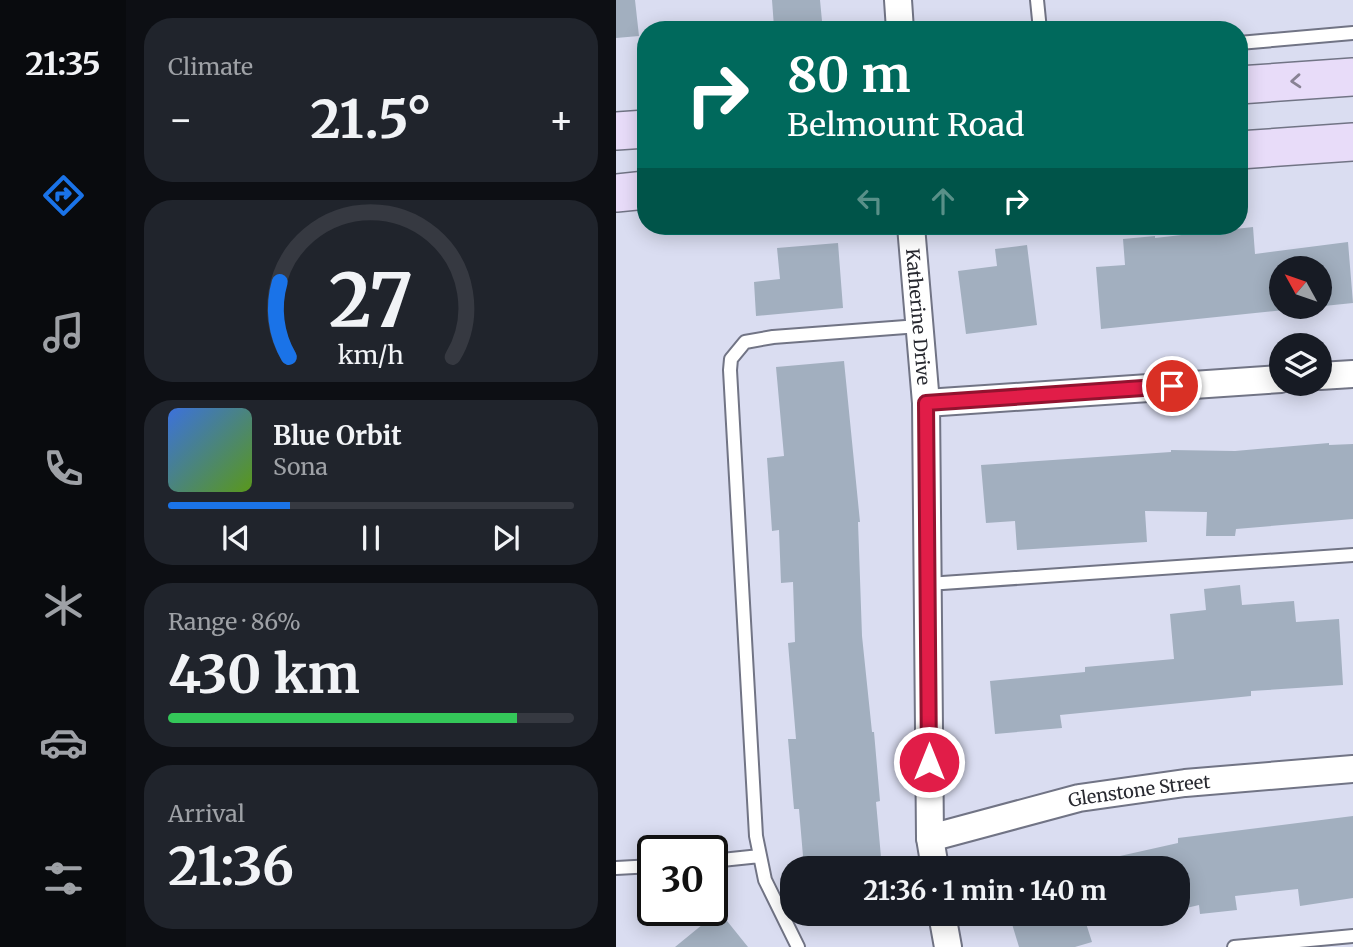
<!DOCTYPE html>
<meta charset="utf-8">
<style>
:root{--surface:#171b24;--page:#20242c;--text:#f1f3f6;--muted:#9ea1a6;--line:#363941;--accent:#1a73e8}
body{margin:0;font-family:Merriweather,serif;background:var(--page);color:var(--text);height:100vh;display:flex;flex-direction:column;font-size:26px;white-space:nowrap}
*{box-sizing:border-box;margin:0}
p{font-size:23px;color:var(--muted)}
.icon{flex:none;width:38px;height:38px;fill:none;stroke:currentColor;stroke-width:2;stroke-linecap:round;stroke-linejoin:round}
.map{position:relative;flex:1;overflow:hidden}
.details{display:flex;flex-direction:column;gap:18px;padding:18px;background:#0d0f14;width:490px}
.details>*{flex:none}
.banner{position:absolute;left:21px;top:21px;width:611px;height:214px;border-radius:28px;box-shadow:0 4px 18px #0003;background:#00695c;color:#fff;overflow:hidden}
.needle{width:46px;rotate:310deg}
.tools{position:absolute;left:653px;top:256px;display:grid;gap:14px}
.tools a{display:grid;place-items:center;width:63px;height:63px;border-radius:50%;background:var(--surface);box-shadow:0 4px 18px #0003;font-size:35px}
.speed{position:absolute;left:21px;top:835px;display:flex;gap:14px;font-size:35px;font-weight:700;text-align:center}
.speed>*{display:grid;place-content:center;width:91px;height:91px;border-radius:50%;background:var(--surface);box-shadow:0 4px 18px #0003;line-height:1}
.speed .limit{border:4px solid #111;border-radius:10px;background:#fff;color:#111}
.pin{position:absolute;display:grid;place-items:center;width:60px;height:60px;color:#fff;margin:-30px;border:4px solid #fff;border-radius:50%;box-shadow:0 2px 7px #0007}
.me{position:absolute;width:77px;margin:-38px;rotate:0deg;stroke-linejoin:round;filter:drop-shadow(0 0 5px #0008)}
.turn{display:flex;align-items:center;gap:24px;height:147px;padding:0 35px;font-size:32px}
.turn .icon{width:91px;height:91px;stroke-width:2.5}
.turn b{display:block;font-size:49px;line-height:60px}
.lanes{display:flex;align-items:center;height:66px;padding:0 35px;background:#0003;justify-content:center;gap:35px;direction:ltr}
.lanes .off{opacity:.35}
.big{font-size:52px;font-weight:700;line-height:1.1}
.details .tile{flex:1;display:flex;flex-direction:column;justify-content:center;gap:10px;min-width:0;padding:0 24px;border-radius:28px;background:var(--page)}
.details .dial{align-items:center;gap:0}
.dial svg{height:182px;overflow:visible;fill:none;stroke:var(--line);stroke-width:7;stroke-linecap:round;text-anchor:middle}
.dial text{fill:var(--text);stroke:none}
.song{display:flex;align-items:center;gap:21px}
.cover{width:84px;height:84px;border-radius:10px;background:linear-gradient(135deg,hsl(220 70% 55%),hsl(90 70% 35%))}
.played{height:7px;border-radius:4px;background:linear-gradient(90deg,var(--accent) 30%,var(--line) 30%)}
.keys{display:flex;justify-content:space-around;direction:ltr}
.heat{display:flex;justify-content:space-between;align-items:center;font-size:38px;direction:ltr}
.charge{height:10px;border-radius:5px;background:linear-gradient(90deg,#34c759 86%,var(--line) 0)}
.trip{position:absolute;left:164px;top:856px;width:410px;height:70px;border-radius:28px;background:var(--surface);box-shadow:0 4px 18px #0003;font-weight:700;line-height:70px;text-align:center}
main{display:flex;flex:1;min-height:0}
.menu{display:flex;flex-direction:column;width:126px;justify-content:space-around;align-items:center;background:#090b0e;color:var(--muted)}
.menu .icon{width:49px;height:49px}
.menu .current{color:var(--accent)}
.menu b{font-size:32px;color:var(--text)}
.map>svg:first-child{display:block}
.building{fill:#a2afbf;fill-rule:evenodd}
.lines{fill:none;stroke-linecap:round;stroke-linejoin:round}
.lane-casing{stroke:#717485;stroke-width:16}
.street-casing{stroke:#717485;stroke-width:30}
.secondary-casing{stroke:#717485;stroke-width:40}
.lane{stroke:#fff;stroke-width:12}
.street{stroke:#fff;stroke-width:26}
.secondary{stroke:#e8dcf9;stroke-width:37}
.oneway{stroke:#888294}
.route-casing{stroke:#92132f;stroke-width:18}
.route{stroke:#e11d48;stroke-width:12}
.labels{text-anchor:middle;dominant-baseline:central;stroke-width:5;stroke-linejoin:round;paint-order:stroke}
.street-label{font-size:18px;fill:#282930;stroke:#fff}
</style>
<main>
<nav class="menu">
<b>21:35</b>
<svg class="icon current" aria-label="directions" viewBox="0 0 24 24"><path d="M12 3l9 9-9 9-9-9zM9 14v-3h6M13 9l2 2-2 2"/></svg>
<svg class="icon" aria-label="music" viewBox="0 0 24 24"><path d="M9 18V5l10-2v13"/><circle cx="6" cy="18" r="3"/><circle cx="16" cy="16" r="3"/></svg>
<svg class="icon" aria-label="phone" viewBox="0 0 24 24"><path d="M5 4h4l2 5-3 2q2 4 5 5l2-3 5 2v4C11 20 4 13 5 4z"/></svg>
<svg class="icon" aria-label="climate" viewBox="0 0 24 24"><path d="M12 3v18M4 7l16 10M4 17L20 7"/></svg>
<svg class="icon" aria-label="car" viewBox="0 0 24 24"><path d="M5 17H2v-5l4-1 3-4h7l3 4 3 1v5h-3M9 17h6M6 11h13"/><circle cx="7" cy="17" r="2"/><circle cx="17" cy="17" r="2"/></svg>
<svg class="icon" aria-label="filters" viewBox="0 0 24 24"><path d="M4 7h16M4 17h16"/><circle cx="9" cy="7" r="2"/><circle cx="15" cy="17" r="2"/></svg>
</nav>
<section class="details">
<div class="tile"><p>Climate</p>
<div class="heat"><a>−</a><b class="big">21.5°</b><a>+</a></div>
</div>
<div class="tile dial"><svg viewBox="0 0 100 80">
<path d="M14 69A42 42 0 1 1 86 69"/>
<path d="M14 69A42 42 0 0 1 10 36" stroke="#1a73e8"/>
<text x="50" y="56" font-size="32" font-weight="700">27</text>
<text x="50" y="72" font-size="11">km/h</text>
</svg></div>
<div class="tile">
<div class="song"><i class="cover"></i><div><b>Blue Orbit</b><p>Sona</p></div></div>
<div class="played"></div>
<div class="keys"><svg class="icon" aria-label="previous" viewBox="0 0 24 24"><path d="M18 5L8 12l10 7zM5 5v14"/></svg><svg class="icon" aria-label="pause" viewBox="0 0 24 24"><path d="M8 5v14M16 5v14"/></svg><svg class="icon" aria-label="next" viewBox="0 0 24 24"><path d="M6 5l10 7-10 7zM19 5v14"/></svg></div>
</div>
<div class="tile"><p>Range · 86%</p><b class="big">430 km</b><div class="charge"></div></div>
<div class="tile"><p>Arrival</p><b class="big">21:36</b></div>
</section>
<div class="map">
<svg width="737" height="947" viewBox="0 0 737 947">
<rect width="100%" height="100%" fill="#daddf1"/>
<!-- building -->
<path class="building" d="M0,0H19L23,36L0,38Z
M156,0H204L206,21L158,27Z
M637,227L639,254L732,242L737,303L485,329L480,267L509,265L507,239L539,236V238ZM665,268H704V306H665Z
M222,243L227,308L140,316L138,282L164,279L161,248Z
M411,245L421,325L350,334L342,271L381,266L379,249Z
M228,361L244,522H242L246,636L256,732H258L264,801L260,802L266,868H188L183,809H178L172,739H180L172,643L179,642L177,582L165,583L163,530L156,531L151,458L168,456L160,367Z
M713,443V445L737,444V519L620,529L619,536H590L591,512L529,511L531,542L401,550L399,521L370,523L365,465L555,452V450L619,451Z
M624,585L626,605L678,601L680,622L723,619L727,685L635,691V696L444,715L446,728L379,734L374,681L469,672V667L558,659L554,614L590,610L588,589Z
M737,816V898L684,906L682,889L619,896L621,910L584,914L583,905L562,910V868H496L495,858L562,843V838Z
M103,911L132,947H59Z
M393,914H467L476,942L459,947H403Z"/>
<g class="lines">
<!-- lane casing -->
<g class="lane-casing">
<path id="lane" d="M421,0L424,30
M623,43L737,33
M312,584L737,555
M96,861L144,856
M0,868L37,866
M182,947L149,880L140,836L114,370L115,359L129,342L157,337L303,326
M618,947L737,936"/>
</g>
<!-- street casing -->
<g class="street-casing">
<g id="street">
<path d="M282,0L284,30"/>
<path id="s1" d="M295,226L310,403L314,838L319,868"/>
<path d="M704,376L737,374"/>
<path d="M310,403L665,379"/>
<path id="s2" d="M314,838L463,798L569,783L737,769"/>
<path d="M326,914L332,947"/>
</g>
</g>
<!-- secondary casing -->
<g class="secondary-casing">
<path id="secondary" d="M623,85L737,77
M0,131L30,129
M623,150L737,142
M0,193L30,190"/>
</g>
<!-- lane -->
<use href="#lane" class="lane"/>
<!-- street -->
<use href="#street" class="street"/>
<!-- secondary -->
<use href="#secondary" class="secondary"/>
</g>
<!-- one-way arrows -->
<defs><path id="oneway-chevron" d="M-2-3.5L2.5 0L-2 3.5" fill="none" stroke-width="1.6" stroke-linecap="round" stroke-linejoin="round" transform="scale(1.75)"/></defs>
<use class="oneway" href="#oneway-chevron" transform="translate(680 81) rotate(176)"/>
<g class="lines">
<!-- route casing -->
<g class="route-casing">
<path id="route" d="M313,762L310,403L556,386"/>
</g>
<!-- route -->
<use href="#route" class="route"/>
</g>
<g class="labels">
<!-- street labels -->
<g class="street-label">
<text stroke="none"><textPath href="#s1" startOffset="91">Katherine Drive</textPath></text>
<text stroke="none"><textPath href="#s2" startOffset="215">Glenstone Street</textPath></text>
</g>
</g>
</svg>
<div class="tools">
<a><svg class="needle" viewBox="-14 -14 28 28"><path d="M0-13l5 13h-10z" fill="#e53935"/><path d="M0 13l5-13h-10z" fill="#9ea1a6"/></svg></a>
<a><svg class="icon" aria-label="layers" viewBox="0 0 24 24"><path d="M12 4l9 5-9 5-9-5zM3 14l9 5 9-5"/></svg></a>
</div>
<div class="speed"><div class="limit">30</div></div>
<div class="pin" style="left:556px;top:386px;background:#d93025"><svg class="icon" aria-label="arrive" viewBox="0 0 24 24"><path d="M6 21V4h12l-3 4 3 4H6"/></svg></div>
<svg class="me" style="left:313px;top:762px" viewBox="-20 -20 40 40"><circle r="17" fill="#e11d48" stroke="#fff" stroke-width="3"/><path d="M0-11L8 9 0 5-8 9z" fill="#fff"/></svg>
<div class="trip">21:36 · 1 min · 140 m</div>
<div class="banner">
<div class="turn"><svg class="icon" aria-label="right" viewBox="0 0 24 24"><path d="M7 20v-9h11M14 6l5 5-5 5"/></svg><div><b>80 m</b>Belmount Road</div></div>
<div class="lanes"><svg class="icon off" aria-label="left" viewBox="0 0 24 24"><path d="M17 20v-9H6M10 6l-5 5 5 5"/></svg><svg class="icon off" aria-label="ahead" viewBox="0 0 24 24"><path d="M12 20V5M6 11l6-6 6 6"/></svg><svg class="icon" aria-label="right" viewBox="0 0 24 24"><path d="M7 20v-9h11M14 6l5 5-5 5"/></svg></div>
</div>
</div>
</main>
